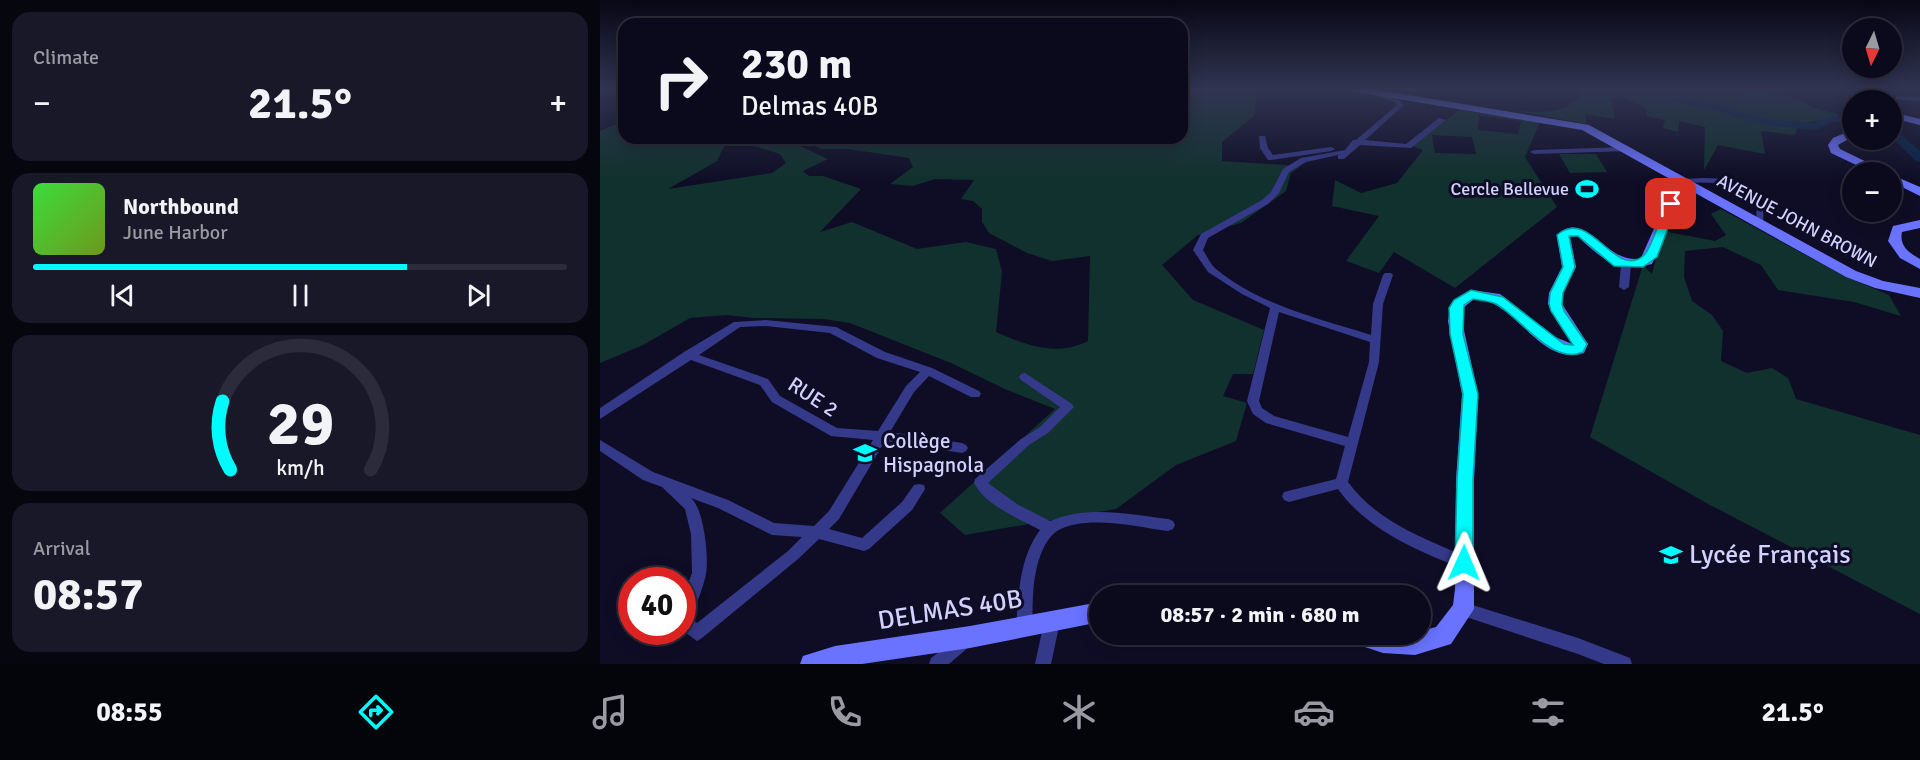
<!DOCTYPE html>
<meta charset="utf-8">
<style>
:root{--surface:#0b0a1c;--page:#191829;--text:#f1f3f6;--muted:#9a9aa3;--line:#2b2b3b;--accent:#00fbfd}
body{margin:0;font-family:Signika,sans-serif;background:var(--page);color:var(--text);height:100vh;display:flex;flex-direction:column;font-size:22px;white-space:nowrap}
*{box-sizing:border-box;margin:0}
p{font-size:20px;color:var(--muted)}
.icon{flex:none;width:33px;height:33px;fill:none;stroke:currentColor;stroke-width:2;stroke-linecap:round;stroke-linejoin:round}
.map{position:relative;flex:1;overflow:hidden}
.sheet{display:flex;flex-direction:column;gap:12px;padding:12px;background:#06060f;width:600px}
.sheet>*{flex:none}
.top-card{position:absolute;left:18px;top:18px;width:570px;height:126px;border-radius:18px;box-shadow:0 3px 15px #0003,0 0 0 2px var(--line);background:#0b0a1c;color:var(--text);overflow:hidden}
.needle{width:39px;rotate:185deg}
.fabs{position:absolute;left:1242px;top:18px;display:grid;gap:12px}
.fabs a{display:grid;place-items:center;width:60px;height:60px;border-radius:50%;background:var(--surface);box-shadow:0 3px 15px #0003,0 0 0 2px var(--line);font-size:30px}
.speed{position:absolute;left:18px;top:567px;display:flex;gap:12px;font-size:30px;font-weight:700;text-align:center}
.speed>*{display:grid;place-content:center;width:78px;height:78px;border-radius:50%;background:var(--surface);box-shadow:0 3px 15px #0003,0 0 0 2px var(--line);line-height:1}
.speed .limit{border:9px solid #d22;background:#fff;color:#111}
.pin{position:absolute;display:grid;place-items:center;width:51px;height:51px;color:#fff;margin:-26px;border-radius:12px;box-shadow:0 3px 9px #0006}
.me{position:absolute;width:66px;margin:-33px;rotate:1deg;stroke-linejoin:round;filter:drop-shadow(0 0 4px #0008)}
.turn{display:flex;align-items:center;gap:21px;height:126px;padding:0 24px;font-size:27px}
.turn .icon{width:78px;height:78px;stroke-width:2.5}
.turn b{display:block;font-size:42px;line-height:51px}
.big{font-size:45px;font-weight:800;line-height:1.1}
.sheet .card{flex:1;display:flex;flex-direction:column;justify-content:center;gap:9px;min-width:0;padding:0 21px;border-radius:18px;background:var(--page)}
.sheet .dial{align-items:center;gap:0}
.dial svg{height:156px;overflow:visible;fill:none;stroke:var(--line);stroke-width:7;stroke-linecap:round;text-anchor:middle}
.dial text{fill:var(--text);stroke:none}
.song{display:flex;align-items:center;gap:18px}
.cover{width:72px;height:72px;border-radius:9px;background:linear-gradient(135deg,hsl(120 70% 55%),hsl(80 70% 35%))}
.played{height:6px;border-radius:3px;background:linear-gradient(90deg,var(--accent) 70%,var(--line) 70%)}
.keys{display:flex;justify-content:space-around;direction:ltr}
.heat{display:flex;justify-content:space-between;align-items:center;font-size:33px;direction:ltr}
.trip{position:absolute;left:489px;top:585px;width:342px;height:60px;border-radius:30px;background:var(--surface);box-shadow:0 3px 15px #0003,0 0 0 2px var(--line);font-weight:800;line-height:60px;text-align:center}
.tabs{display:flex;height:96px;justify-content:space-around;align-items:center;background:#04040b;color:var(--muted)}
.tabs .icon{width:42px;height:42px}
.tabs .active{color:var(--accent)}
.tabs b{font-size:27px;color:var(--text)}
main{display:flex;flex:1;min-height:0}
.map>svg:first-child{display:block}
.green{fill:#10312d;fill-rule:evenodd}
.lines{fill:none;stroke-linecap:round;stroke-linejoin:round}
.river{fill:#062346;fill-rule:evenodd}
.street{fill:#353989;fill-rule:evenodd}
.secondary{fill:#6973ff;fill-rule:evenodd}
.route{fill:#00fbfd;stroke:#00a3a4;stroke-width:1.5}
.labels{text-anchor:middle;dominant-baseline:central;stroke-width:6;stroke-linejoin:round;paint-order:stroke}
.far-poi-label{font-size:18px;fill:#d3d2ff;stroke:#0f0d26;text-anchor:end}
.far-street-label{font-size:18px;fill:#d3d2ff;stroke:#0f0d26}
.street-label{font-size:21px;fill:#d3d2ff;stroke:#0f0d26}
.poi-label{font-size:21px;fill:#d3d2ff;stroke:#0f0d26;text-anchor:start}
.near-poi-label{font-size:26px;fill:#d3d2ff;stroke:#0f0d26;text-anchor:start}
.near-street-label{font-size:26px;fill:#d3d2ff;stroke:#0f0d26}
</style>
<main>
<section class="sheet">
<div class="card"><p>Climate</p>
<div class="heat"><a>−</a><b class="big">21.5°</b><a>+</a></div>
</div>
<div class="card">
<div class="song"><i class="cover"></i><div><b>Northbound</b><p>June Harbor</p></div></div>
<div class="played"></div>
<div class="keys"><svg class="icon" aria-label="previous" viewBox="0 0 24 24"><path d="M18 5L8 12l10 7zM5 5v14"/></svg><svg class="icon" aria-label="pause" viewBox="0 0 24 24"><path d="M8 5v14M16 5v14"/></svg><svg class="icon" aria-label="next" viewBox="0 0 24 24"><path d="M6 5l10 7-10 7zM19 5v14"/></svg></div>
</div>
<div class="card dial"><svg viewBox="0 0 100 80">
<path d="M14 69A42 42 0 1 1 86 69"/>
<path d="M14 69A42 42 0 0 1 10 34" stroke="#00fbfd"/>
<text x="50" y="56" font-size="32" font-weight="700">29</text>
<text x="50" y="72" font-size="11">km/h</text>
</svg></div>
<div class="card"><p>Arrival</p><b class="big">08:57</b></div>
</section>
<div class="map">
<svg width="1320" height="664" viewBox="0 0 1320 664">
<rect width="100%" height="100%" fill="#0f0d26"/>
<!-- green -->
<path class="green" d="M582,88H661L656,91L655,115L622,142V161L701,166L691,173L686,191L641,223L598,235L562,265L593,300L664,330L653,374H633L623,396L647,403L636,441L576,465L516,509L365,535L340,513L455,409L407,390L351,363L250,323L223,319L154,318L127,315L90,318L43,345L0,363V131L24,121V138H128L117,161L68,189L172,173L186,163L180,154L154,146L129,145L130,140L190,138L191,142L228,159L203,171L209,176H223L261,189L220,232L252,222L317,249L366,242L396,249L402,272L396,332C425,345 457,357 488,341L490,256L452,261L427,253L389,233L382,222V209L373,201L361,199L374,180L335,179L313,186L290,184L313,167L309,158L248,149H221L201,139L254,138L294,143L325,138H582Z
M985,88H1028L1017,95L1021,98H1011L1015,119L985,114L986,124L912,110C942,112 968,117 985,88Z
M1034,88H1138L1147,92L1174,93L1201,100L1213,108L1239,114L1238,117L1199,124L1195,135L1161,131L1165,154L1118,145L1104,170L1105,127L1079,121L1078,132L1063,128L1065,120L1046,116L1047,109L1022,96Z
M859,110L940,122L925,157L957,207L855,288L794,252L779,273L746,261L779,216L732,206L735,180L761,193L797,183L823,150L812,146ZM879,115L921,121L918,134L878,130ZM832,135L872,137L876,154L835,153Z
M959,154H996L1007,172L970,173Z
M1121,209L1242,275L1289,295L1301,316L1254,302L1178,290L1161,265L1123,247L1085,251L1084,277L1092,301L1112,315L1123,331L1121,361L1147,373L1172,368L1188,378L1196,399L1320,435V614L1110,505L990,437L1043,265L1052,274L1063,231L1115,241L1126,235L1111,214Z"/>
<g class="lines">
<!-- river -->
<path class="river" d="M956,88H976C972,93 960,93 956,88Z
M1039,88H1049L1052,91L1118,104L1145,113L1174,120L1214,123L1230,116L1252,117V123L1232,122L1216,130L1174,126L1138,118L1115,110L1044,95Z
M1292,129L1296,130L1320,151V162L1316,161L1292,138Z"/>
<!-- street -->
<path class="street" d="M762,89H766L799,100L804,105L765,140L806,144L839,118L846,120L811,148L760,145L744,159H738V155L706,162L689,172L679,193L668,204L608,238L603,250C607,256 610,264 616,269C659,305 718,318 771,335L773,304L783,275L785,273H791L793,275L783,304L779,362L748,482C777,522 825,539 869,558L871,563L869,568L864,569C819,552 766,529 738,489L689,502L684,500L682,496L684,492L736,479L745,446L666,423L653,414L647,401L670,308L642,294L608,272L593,250L601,234L662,200L671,192L683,169L701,158L745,150L753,140H756L797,105L795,102L762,91ZM679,312L770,342L769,362L748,437L674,416L662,408L659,401Z
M1290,96L1320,97V101L1288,99L1287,98Z
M659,136H665L668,148L673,155L731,147L735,149L731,151L671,160H668L660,148Z
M1025,147H1028V151L934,154L930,152L934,150Z
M1103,178C1126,178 1146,182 1164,195L1163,225H1157L1156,223L1157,198C1135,181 1109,182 1083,183L1079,181L1083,179Z
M1026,262L1031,265L1029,287L1024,290L1019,287L1021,265Z
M166,320L236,327L285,352L332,368L379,391L381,394L379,397H371L329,376L314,392L290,432L362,443L366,445L368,448L366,451L362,453L285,441L239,519L229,529L262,538L302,502L314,485L319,484L324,485L325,489L312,510L269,549L264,551L219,539L198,559L102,638L97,641L82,630V600L92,573L91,534L85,509L62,487L43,480L0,451V440L53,472L128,500L174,523L214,526L229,511L273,440L231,436L172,402L160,385L91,360L0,419V408L84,352L134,322ZM166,326L230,333L277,358L320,372L306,386L278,431L237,428L180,396L168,379L99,355L140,327ZM91,498L118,508L172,535L202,537L188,551L97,623L91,618C96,604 103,589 106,574C109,557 104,509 91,498Z
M425,373L472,404L474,407L448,433L429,445L388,483L392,486L417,504L450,521C487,505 529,514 568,519L573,521L575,525L573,529L568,531C538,527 485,514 457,531C445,539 439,557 436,571C432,589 433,608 432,627L429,632L424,634L419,632L416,627C419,592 419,559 440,530C418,518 386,506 374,483L375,479L421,439L440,427L460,407L421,380L419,377L421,374Z
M863,602L978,638L1030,658L1032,664H1004L978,654L863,616L858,614L856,609L858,604Z
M452,615L457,617L460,622L451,664H435L444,622L447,617Z
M365,633L370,636L373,641L370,646L349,664H329L331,658L360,636Z"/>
<!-- secondary -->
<path class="secondary" d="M746,88H766L989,125L1256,271L1283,281L1320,288V298L1275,288L1246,277L1079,184L1077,204L1052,264C1015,273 1003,259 977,236L970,237L976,267L963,293L962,304L988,344L984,353C937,367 918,299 874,299L863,308L862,321L878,394L874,480V609L851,644L815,655L783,653L750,642L747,634H820V631L836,627L853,605L855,589L856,480L862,394L848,321L851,303L871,290L900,294L953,336L972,344L948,304L949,293L962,267L957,235C986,207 1007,267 1041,258L1065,204L1070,179L982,130L751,91Z
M1292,112L1320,119V125L1292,118Z
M1252,130V137L1238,145L1240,149L1283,170L1284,172H1271L1231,153L1228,145L1233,138Z
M1292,175L1320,187V196L1292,182Z
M1320,220V228L1302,232C1299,246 1309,253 1320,259V269L1300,258L1288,241L1293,226Z
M500,602V622L370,648L262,664H200L203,656L235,646L370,626Z"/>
</g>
<!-- sky -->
<linearGradient id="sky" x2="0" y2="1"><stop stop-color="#080715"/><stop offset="0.49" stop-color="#313552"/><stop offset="1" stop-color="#313552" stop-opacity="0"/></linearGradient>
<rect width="1320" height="181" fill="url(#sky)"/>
<!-- route -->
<path class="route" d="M1071,201L1077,204L1057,257L1043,267L1014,266L978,236H969L975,267L963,293L962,304L964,311L987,344L983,352C953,366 921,318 896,304C890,301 880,300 873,299L864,305L863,334L878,394L873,480V563L870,569L864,571L857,569L855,563L857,480L863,394L850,334L849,308L854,300L871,290L903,297L964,344L973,345L951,311L949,304L950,293L963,267L957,235C990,206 1015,280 1043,256C1052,249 1061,216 1065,204Z"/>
<!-- icons -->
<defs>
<g id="stadium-bare" transform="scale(1.8)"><path d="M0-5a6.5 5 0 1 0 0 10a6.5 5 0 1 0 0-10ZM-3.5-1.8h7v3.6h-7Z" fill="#00fbfd" stroke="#0f0d26" stroke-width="2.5" paint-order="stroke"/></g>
<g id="school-bare" transform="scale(1.8)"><path d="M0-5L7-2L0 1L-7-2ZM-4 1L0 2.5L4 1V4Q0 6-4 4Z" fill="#00fbfd" stroke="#0f0d26" stroke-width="2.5" paint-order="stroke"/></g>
</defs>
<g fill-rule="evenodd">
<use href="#stadium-bare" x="987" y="189"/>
<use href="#school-bare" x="265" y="453"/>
<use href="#school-bare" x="1071" y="555"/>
</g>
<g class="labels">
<!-- far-poi labels -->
<g class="far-poi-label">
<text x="969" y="189">Cercle Bellevue</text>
</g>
<!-- far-street labels -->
<g class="far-street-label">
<text transform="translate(1197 221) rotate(28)">AVENUE JOHN BROWN</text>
</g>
<!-- street labels -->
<g class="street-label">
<text transform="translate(213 397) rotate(33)">RUE 2</text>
</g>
<!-- poi labels -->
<g class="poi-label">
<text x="283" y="441">Collège<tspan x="283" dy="24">Hispagnola</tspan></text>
</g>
<!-- near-poi labels -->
<g class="near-poi-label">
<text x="1089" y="555">Lycée Français</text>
</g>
<!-- near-street labels -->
<g class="near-street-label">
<text transform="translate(350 610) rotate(-9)">DELMAS 40B</text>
</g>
</g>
</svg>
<div class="fabs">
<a><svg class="needle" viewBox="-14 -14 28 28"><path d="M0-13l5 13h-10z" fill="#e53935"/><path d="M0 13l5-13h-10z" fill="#9a9aa3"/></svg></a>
<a>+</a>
<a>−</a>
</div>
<div class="speed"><div class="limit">40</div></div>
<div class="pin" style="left:1071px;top:204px;background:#d93025"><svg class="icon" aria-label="arrive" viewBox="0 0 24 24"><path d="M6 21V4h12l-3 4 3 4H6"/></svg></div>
<svg class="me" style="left:864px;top:563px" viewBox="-20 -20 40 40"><path d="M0-17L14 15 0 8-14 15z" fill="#00fbfd" stroke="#fff" stroke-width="4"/></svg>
<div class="trip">08:57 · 2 min · 680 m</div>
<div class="top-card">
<div class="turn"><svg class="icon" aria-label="right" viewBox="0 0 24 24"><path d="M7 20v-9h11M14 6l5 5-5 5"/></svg><div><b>230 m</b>Delmas 40B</div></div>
</div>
</div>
</main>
<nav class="tabs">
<b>08:55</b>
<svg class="icon active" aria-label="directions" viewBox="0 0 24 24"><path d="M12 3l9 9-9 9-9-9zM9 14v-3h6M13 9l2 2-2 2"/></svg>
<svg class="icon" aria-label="music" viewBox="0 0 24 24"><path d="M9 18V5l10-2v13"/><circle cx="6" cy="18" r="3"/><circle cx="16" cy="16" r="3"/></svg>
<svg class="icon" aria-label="phone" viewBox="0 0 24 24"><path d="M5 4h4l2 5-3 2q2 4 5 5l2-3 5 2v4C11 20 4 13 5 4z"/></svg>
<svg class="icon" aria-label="climate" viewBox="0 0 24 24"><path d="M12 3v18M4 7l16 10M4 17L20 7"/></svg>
<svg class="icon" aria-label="car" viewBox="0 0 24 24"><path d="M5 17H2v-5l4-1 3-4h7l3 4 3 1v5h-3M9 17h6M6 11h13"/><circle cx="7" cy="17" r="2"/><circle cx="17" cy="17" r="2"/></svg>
<svg class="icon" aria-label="filters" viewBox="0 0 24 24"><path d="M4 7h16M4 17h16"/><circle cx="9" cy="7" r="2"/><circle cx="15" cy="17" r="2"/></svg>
<b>21.5°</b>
</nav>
